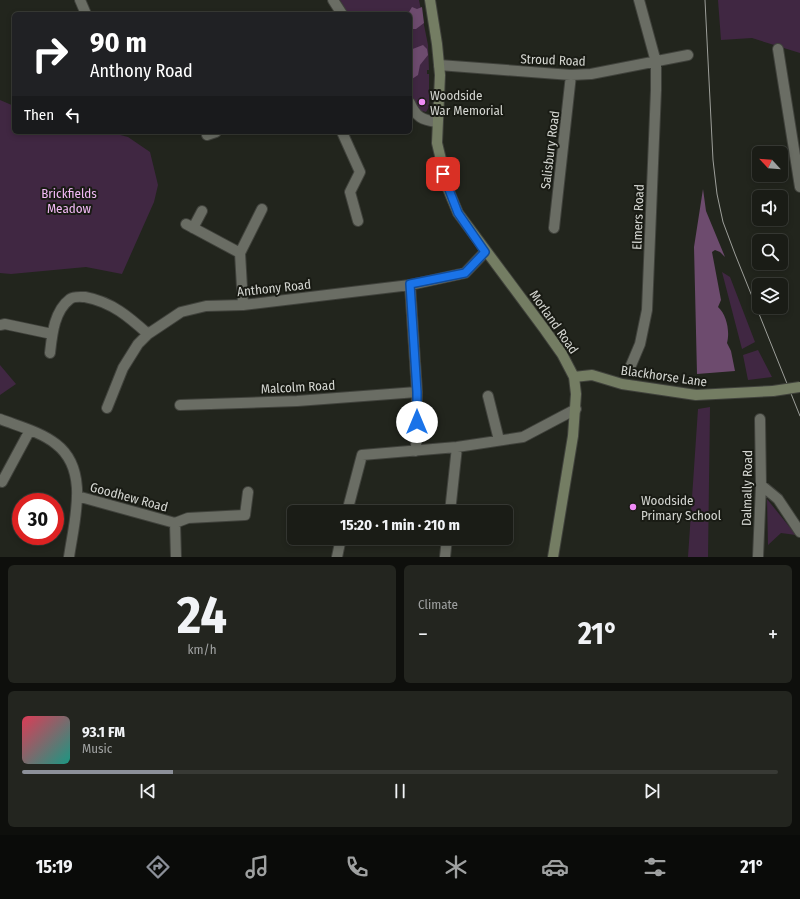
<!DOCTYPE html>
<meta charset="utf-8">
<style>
:root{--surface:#1a1c16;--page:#23251f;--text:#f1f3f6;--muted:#9fa1a1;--line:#383a35;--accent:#8c9099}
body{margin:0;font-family:"Fira Sans Condensed",sans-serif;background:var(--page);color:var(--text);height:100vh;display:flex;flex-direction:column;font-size:15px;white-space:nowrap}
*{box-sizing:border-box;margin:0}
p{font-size:13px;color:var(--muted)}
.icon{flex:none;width:22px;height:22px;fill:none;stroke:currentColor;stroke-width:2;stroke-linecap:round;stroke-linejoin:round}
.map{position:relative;height:557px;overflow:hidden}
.sheet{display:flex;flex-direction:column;gap:8px;padding:8px;background:#0e0f0c;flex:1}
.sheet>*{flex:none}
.guide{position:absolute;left:12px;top:12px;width:400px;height:122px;border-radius:6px;box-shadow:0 2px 6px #0003,0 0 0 1px var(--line);background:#202124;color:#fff;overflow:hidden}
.needle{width:26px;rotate:296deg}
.tools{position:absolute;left:752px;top:146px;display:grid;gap:8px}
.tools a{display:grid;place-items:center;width:36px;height:36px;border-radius:6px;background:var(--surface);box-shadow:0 2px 6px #0003,0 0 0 1px var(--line);font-size:20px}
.speed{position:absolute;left:12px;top:493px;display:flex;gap:8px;font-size:20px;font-weight:700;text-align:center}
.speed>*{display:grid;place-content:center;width:52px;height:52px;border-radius:50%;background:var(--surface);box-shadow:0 2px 6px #0003,0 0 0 1px var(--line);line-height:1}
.speed .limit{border:6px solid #d22;background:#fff;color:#111}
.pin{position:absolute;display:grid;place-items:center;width:34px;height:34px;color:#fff;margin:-17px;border-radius:8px;box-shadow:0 2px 6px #0006}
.me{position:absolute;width:44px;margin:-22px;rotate:0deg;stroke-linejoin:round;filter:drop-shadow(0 0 3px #0008)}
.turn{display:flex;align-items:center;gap:14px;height:84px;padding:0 12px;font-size:18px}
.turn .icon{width:52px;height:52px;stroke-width:2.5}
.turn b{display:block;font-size:28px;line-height:34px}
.then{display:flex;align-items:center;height:38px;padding:0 12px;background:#0003;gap:8px;font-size:15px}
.big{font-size:30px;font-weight:700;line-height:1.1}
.sheet .widget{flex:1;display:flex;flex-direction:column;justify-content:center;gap:6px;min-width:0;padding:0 14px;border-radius:6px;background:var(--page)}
.sheet .dial{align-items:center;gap:0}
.dial b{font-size:52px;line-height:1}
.song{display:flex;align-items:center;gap:12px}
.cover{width:48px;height:48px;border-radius:6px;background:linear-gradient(135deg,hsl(350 70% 55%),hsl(170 70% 35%))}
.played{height:4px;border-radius:2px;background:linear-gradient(90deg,var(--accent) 20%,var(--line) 20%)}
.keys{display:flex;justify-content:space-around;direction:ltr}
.heat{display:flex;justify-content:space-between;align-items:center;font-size:22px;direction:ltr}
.sheet .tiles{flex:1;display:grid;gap:8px;grid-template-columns:1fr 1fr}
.widget:last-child{grid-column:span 2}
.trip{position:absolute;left:287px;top:505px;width:226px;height:40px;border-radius:6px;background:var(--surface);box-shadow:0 2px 6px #0003,0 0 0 1px var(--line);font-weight:700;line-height:40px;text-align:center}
.dock{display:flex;height:64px;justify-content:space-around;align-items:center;background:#0a0b09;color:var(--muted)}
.dock .icon{width:28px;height:28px}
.dock .active{color:var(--accent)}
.dock b{font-size:18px;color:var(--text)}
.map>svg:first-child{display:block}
.green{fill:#402742}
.forest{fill:#6d4b6e}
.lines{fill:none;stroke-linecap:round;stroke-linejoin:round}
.street-casing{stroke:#40423c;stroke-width:12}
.secondary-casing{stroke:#40423c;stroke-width:12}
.street{stroke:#6a6d64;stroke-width:10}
.secondary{stroke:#747d63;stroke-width:10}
.tram{stroke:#9d9f9a;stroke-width:1}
.secondary-bridge-casing{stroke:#40423c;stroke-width:12;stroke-linecap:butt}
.secondary-bridge{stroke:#747d63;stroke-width:10}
.route-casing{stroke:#114b97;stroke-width:10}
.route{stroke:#1a73e8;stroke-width:7}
.poi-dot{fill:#f08bf6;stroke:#191b14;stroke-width:1.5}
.labels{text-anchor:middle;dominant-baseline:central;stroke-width:4;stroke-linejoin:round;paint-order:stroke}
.street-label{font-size:13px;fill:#d4d6d1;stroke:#191b14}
.poi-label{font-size:13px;fill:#d4d6d1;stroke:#191b14;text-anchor:start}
.park-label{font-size:13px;fill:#f1b9f4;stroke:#191b14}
</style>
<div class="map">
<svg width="800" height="557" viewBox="0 0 800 557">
<rect width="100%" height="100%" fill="#22251d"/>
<!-- green -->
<path class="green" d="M340,0H419L428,45L429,70H427V74H429V107L426,112L419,110L410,92V14H348Z
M718,0H800V53L752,38L721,40Z
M0,100L14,106V132H109L128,137L150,152L158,185L154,202L122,274L86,267L11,274L0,273Z
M722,272L730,277L755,342L742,349Z
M758,350L772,377L748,380L743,355Z
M0,365L16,384L0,395Z
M710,407L708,557H688L698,409Z
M767,499L796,535L781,533L768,545Z"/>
<!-- forest -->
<path class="forest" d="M412,7L417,9L422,7L424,23L416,29H410V14H404L409,12Z
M423,45L427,49L428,55L420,65L418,75L412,79L410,78V50Z
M703,189L706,211L725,257L720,252L715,250L712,252L721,300L718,307C727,315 730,332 727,343L731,351L735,371L697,374L694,247Z"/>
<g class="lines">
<!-- street casing -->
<g class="street-casing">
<path id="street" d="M80,0L86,14
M333,0L342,14
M778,49L800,187
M439,65L571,75L591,74L688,55
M410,103C416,117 422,120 437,122
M342,132L360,172L350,192L358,221
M207,135L216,132
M186,224L240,253
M193,228L202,211
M554,228L571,75
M410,285L417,392L416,451
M243,305L240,253L262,209
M0,325L5,324L52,334
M50,353C52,335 54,311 70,299C74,296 81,297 85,297C112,302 129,317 148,334
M629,370L640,344L647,310L656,90V62L639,0
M488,396L499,440
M180,405L297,401L417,392
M107,408L123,368L138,344L148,334L181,312L206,306L243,305L410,285L465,273L485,252
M0,419C18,426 41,432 56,444C90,470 74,521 69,557
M2,482L30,430
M761,485L778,499L800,532
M77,496L175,523L188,518L245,515L248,492
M347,512L362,455L457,447L523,437L576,409
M450,512L457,447
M175,523L176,557
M337,557L341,538
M445,557L447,538
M758,557L761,485L760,419"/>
</g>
<!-- secondary casing -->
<g class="secondary-casing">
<path id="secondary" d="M430,0L437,44L440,75L437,143L448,189L458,213L545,330L562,354L574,377L576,394L573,436L553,557
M574,377L592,375L622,384L696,395L773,391"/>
</g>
<!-- street -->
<use href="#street" class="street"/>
<!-- secondary -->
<use href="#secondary" class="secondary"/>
<!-- tram -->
<path class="tram" d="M705,0L713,160L717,194L723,222L735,254L800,416"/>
<!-- secondary-bridge casing -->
<g class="secondary-bridge-casing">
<path id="secondary-bridge" d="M773,391L800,387"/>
</g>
<!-- secondary-bridge -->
<use href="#secondary-bridge" class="secondary-bridge"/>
</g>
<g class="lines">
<!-- route casing -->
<g class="route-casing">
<path id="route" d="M417,422V392L410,284L465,273L485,252L458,213L443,174"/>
</g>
<!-- route -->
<use href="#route" class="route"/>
</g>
<!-- markers -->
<g class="poi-dot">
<circle cx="422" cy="102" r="4"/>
<circle cx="633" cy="507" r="4"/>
</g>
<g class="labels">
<!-- street labels -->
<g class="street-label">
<text transform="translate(553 60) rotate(2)">Stroud Road</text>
<text transform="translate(550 150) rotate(-83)">Salisbury Road</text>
<text transform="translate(638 217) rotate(-88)">Elmers Road</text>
<text transform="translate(274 288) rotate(-6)">Anthony Road</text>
<text transform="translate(554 322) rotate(55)">Morland Road</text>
<text transform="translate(664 376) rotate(8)">Blackhorse Lane</text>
<text transform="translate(298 387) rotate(-3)">Malcolm Road</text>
<text transform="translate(747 488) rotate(-89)">Dalmally Road</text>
<text transform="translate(129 497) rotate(15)">Goodhew Road</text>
</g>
<!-- poi labels -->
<g class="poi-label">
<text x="430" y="95">Woodside<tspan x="430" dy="15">War Memorial</tspan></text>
<text x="641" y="500">Woodside<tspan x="641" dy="15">Primary School</tspan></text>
</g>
<!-- park labels -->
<g class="park-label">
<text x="69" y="193">Brickfields<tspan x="69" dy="15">Meadow</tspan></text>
</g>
</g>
</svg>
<div class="tools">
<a><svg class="needle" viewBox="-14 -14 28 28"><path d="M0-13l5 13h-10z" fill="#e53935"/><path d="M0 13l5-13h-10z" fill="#9fa1a1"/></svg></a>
<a><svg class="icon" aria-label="sound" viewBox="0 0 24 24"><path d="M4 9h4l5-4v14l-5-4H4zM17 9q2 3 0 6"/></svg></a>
<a><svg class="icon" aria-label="search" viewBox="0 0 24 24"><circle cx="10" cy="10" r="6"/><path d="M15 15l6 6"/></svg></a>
<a><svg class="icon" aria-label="layers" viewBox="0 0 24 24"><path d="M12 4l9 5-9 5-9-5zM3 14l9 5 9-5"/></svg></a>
</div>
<div class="speed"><div class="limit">30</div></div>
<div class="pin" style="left:443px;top:174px;background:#d93025"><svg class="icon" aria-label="arrive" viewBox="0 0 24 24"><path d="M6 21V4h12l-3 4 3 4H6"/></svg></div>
<svg class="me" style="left:417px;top:422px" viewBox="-20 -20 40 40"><circle r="19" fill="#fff"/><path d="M0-13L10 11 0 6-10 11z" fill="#1a73e8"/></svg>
<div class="trip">15:20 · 1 min · 210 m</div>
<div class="guide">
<div class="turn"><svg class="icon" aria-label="right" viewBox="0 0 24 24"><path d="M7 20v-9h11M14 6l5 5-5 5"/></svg><div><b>90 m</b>Anthony Road</div></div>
<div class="then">Then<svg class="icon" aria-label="left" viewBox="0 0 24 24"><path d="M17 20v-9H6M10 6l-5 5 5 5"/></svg></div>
</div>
</div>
<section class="sheet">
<div class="tiles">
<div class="widget dial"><b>24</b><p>km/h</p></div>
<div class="widget"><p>Climate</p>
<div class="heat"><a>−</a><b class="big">21°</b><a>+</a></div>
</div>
<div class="widget">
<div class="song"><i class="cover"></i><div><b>93.1 FM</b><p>Music</p></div></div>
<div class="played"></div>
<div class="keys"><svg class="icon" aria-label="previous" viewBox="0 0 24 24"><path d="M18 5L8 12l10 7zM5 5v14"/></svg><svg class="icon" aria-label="pause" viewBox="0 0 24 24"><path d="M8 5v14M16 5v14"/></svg><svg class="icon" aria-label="next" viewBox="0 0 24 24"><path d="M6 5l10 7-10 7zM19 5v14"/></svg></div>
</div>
</div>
</section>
<nav class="dock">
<b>15:19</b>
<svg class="icon active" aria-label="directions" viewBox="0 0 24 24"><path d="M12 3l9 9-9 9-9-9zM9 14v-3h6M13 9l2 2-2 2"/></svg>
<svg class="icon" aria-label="music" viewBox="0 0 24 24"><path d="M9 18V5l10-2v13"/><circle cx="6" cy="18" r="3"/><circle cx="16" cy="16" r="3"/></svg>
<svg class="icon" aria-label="phone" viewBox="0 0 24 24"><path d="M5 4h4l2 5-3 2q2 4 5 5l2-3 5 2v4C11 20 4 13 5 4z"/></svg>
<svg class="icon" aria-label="climate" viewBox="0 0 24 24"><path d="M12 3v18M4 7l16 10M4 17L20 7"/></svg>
<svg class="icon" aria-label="car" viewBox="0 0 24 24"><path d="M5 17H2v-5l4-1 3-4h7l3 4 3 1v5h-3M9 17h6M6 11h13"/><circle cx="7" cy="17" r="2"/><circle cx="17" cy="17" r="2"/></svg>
<svg class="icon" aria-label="filters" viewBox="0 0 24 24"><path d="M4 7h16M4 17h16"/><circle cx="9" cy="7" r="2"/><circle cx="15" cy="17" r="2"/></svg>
<b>21°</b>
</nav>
